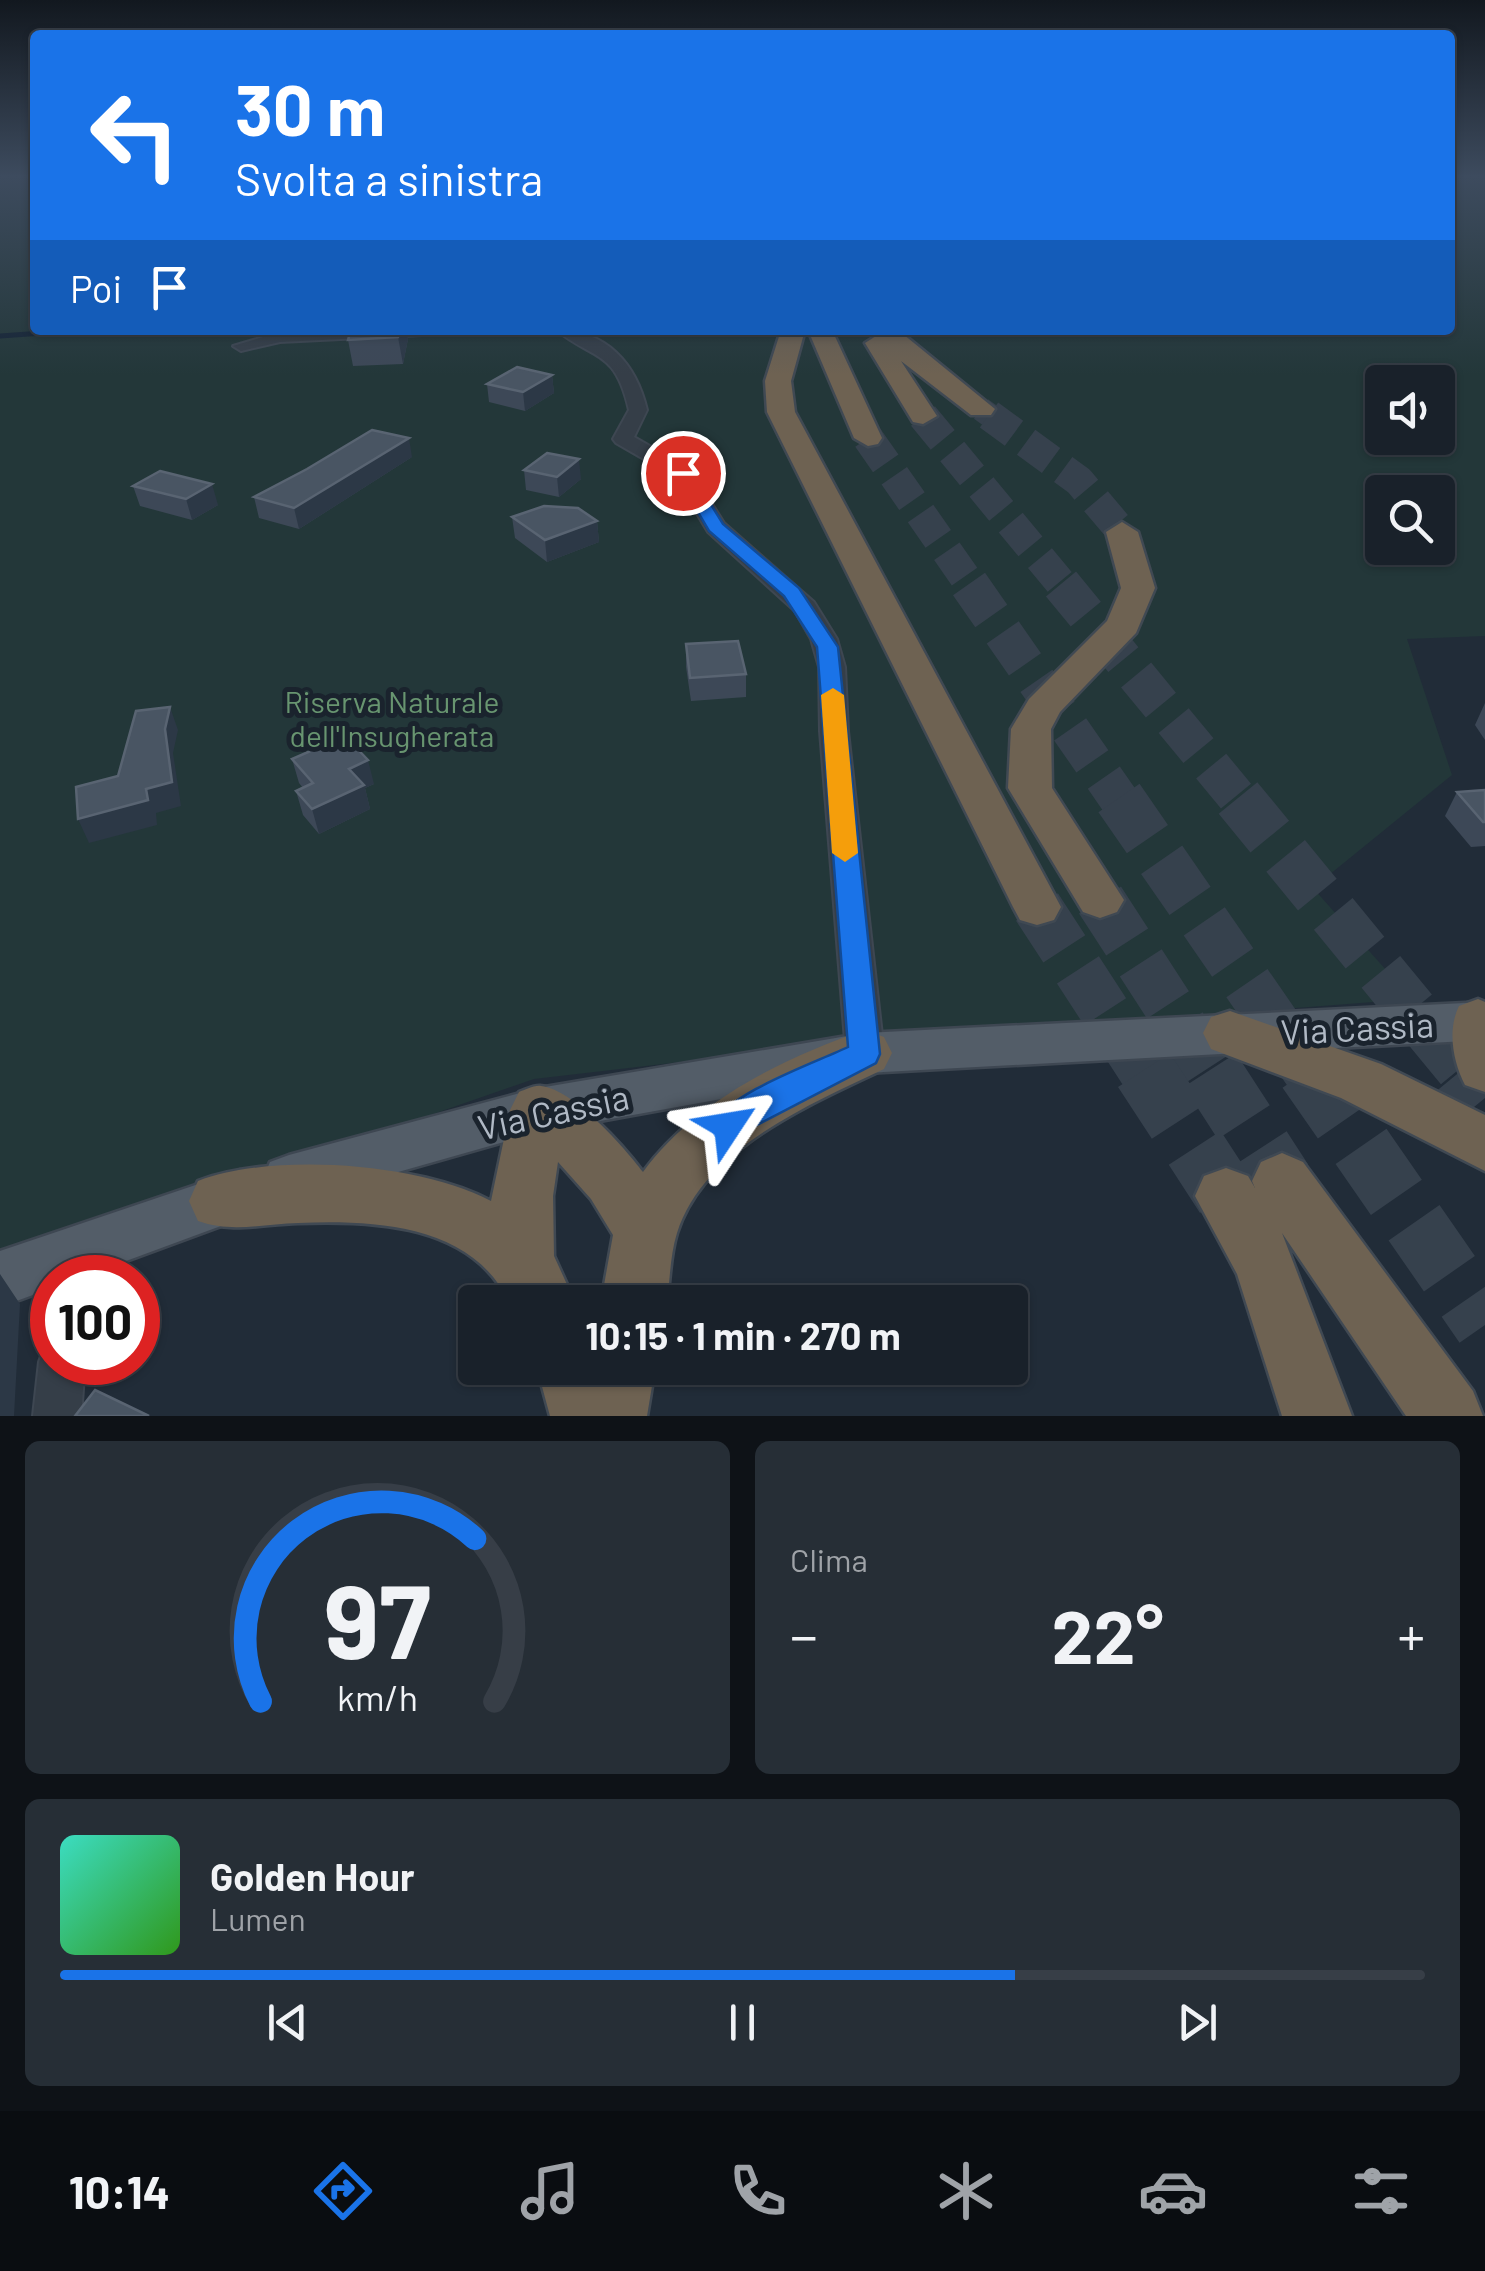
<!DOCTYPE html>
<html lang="it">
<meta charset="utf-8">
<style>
:root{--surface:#19212a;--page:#262e36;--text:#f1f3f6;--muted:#9fa3a8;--line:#373e47;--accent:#1a73e8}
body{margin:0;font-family:Barlow,sans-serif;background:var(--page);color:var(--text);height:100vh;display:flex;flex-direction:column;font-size:38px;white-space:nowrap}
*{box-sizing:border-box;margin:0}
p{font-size:32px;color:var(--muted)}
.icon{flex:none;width:55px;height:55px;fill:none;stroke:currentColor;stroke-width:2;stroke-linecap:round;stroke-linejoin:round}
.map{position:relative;height:1416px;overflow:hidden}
.panel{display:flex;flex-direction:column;gap:25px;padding:25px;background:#0e1217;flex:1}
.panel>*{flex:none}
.hud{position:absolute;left:30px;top:30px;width:1425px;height:305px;border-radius:10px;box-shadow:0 2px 8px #0004,0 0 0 2px var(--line);background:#1a73e8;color:#fff;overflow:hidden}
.buttons{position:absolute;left:1365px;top:365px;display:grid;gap:20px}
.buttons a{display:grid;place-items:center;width:90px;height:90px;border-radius:10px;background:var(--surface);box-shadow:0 2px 8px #0004,0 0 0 2px var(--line);font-size:50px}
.speed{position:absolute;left:30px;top:1255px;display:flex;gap:20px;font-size:50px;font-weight:700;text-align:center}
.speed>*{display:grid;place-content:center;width:130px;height:130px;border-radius:50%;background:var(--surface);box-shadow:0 2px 8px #0004,0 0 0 2px var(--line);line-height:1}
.speed .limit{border:15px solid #d22;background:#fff;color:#111}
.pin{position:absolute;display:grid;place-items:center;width:85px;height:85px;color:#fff;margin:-42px;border:5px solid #fff;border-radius:50%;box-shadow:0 2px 10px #0007}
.me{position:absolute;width:110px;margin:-55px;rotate:57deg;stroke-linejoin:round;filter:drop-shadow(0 0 8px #0008)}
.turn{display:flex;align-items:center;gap:35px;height:210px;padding:0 40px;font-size:45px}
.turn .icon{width:130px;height:130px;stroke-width:2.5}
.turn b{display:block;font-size:70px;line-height:85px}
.then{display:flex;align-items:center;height:95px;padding:0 40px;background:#0003;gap:20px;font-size:38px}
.big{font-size:75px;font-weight:700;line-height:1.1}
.panel .widget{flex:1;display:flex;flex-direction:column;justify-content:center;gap:15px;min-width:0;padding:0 35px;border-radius:15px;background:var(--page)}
.panel .dial{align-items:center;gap:0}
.dial svg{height:260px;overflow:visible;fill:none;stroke:var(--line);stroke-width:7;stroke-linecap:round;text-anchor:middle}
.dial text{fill:var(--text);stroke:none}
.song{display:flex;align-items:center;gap:30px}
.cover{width:120px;height:120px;border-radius:15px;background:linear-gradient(135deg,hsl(170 70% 55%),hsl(110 70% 35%))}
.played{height:10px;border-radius:5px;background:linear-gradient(90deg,var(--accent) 70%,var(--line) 70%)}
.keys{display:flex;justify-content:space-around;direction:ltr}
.heat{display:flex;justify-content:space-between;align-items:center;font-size:55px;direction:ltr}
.panel .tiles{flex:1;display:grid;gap:25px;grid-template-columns:1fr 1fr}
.widget:last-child{grid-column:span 2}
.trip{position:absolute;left:458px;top:1285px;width:570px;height:100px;border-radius:10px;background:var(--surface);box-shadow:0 2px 8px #0004,0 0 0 2px var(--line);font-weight:700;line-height:100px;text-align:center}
.menu{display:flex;height:160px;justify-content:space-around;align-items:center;background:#0a0d11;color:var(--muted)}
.menu .icon{width:70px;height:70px}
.menu .selected{color:var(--accent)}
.menu b{font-size:45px;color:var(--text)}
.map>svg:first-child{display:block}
.green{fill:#233739;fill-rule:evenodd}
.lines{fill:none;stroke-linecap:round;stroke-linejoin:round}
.stream{stroke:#152435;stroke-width:5}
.highway-tunnel-far4{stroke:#36414d;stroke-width:24;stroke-dasharray:24 12;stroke-linecap:butt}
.highway-tunnel-far3{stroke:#36414d;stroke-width:31;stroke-dasharray:31 15;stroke-linecap:butt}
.highway-tunnel-far2{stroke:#36414d;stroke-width:39;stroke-dasharray:39 20;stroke-linecap:butt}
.highway-tunnel-far1{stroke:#36414d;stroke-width:50;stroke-dasharray:50 25;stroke-linecap:butt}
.highway-tunnel{stroke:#36414d;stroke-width:62;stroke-dasharray:62 31;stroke-linecap:butt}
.minor-casing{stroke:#3e4752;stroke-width:4}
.major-casing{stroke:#3e4752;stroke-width:5}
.highway-casing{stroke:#404953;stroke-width:5}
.minor{fill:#353e48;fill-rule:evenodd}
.major{fill:#535d68;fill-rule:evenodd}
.highway{fill:#6e6252;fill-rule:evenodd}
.wall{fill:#3d4857}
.shaded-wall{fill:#2c3846}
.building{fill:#495563;stroke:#596472;stroke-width:2.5}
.route{fill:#1a73e8;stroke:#114b97;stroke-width:2.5}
.slow{fill:#f59e0b}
.labels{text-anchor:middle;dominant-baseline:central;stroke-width:10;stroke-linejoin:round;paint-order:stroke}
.park-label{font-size:30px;fill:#689570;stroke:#1a232d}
.near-street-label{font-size:35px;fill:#b0b9c5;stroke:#1a232d}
</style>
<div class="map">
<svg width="1485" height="1416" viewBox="0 0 1485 1416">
<rect width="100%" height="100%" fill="#212c38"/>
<!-- green -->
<path class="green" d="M0,177H35V330H1450V177H1485V636L1407,639L1452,775L1313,888L1412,999L836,1044L534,1079L0,1265ZM1382,382H1438V438H1382ZM1382,492H1438V548H1382Z"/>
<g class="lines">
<!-- stream -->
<path class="stream" d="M0,336L85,330"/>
<!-- highway-tunnel-far4 -->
<path class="highway-tunnel-far4" d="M981,409L992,417"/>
<!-- highway-tunnel-far3 -->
<path class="highway-tunnel-far3" d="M989,415L1079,481L1122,532
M923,416L1063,586
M868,438L971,586"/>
<!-- highway-tunnel-far2 -->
<path class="highway-tunnel-far2" d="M969,584L1120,801
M1061,584L1240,801"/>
<!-- highway-tunnel-far1 -->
<path class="highway-tunnel-far1" d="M1119,798L1309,1073
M1238,798L1464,1073
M1100,900L1212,1073
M1037,907L1145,1073"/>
<!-- highway-tunnel -->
<path class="highway-tunnel" d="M1144,1070L1226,1196
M1210,1070L1282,1181
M1308,1070L1485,1325
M1462,1070L1485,1098"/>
<!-- minor casing -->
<g class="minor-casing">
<path id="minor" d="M430,330L422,335L280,342L241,351L233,346L280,332Z
M556,330C606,330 636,363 647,410L634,437L690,469L724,523L814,602L837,639L845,667L848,731L884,1053L878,1064L865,1069L852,1064L846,1053L820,731L819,667L811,639L795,611L708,532L675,477L616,443L613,439L629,410C615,349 595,361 556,330Z
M52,1342V1362H85L81,1416H33L39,1362L45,1345Z"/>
</g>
<!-- major casing -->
<g class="major-casing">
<path id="major" d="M1485,1002V1040L865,1073L539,1132L289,1203L270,1196L263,1179L270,1162L289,1155L539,1088L865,1033Z
M240,1170L259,1178L267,1195L259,1212L80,1278H52V1288L0,1307V1251Z"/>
</g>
<!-- highway casing -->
<g class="highway-casing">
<path id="highway" d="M781,330H805L791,381L795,412L1061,907L1054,920L1037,925L1020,920L1013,907L767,412L765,381Z
M808,330H832L882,438L878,444L868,446L854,438Z
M872,330H898L995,409L991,415H971L901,361L937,416L923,424L913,422L865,343L876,336Z
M1122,522L1138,532L1155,588L1136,633L1060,712L1051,729L1052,788L1124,900L1117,912L1100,918L1083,912L1008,788L1011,729L1029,699L1107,621L1121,588L1106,532Z
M1478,999L1485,1002V1092L1465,1085C1453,1062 1447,1030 1459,1006Z
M1230,1011L1381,1064L1485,1115V1171L1341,1098L1211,1049L1203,1033L1211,1017Z
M865,1030L884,1037L892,1053L884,1069C811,1104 704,1148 677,1233C670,1255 670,1280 667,1302H601L613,1235L591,1199L558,1162L553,1196L554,1256L575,1302H509C472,1224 374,1220 298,1223C263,1224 231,1233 198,1221L189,1201L198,1181C274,1152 420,1163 491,1201L510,1110L519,1092C525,1090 534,1085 541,1086C573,1089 625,1148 643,1172C695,1101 783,1058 865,1030Z
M1282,1153L1303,1162L1473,1391L1483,1416H1406L1282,1233L1352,1416H1282L1237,1274L1195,1196L1204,1176L1226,1168L1248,1176L1255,1188L1252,1181L1261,1162Z
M537,1368H655L647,1416H550Z"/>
</g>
<!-- minor -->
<use href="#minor" class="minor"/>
<!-- major -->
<use href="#major" class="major"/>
<!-- highway -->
<use href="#highway" class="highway"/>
</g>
<!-- wall -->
<path class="wall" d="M351,330H406L408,339L403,364L353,366L348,340Z
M552,375L554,393L525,411L489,402L487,384Z
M412,457L299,529L259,518L254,497Z
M524,470L581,479L559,497L526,490Z
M133,486L218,505L192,520L140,506Z
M512,517L597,521L599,542L547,562L515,538Z
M686,644L746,674V697L691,701L686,667Z
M1485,703V740L1475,725Z
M292,759L374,784L365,788L370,809L319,834L303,815L296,791L303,788L299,783Z
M1485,790V846L1471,847L1445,816L1457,792Z"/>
<!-- shaded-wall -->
<path class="shaded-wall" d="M400,330H406L408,339L403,364L398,337Z
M552,375L554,393L525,411L523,392Z
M409,438L412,457L299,529L294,508Z
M579,459L581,479L559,497L557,477Z
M212,484L218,505L192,520L186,499Z
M597,521L599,542L547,562L545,540Z
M170,707L178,730L173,753L181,806L156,813L157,825L89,843L78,819L165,729Z
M368,760L374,784L365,788L370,809L319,834L312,809L349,769Z
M0,1274L20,1304L14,1416H0Z"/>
<!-- building -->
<path class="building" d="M351,330H400L398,337L348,340Z
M517,367L552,375L523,392L487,384Z
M372,430L409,438L294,508L254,497L307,469Z
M547,453L579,459L557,477L524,470Z
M160,471L212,484L186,499L133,486Z
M544,506L578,508L597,521L545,540L512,517Z
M738,641L746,674L690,678L686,644Z
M170,707L165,729L172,782L146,789L148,800L78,819L76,787L118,776L136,711Z
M345,736L368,760L349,769L364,785L312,809L296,791L313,783L292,759Z
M1485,790V822H1483L1457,792Z
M95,1390L149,1416H75Z"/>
<!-- sky -->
<linearGradient id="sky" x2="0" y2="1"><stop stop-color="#12181f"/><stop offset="0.47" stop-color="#3d4b5e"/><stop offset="1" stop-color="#3d4b5e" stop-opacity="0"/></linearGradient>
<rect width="1485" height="375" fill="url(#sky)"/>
<!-- route -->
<path class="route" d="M683,468L689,469L723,524L799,588L838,647L880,1054L876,1063L728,1140L717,1136L712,1126C727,1093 815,1063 848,1047L817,647L784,596L709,531L675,473Z"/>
<!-- slow -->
<path class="slow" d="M833,688L844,695L858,853L845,862L832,853L821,695Z"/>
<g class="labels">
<!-- park labels -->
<g class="park-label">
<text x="392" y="701">Riserva Naturale<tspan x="392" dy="34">dell'Insugherata</tspan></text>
</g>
<!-- near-street labels -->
<g class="near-street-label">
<text transform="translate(1357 1027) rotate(-3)">Via Cassia</text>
<text transform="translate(553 1111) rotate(-12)">Via Cassia</text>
</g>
</g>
</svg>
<div class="buttons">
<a><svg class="icon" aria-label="sound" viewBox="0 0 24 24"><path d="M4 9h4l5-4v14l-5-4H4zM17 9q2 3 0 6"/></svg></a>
<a><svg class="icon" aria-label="search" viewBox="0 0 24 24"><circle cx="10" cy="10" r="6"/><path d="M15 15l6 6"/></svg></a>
</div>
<div class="speed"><div class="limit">100</div></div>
<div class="pin" style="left:683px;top:473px;background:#d93025"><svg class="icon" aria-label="arrive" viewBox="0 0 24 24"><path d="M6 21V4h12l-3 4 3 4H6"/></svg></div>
<svg class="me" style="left:728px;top:1126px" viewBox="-20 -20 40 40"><path d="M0-17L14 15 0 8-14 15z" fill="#1a73e8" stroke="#fff" stroke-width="4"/></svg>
<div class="trip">10:15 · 1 min · 270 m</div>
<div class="hud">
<div class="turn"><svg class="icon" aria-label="left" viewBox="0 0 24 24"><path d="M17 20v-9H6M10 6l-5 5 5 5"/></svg><div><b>30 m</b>Svolta a sinistra</div></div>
<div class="then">Poi<svg class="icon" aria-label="arrive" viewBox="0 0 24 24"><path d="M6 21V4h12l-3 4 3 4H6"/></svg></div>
</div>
</div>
<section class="panel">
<div class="tiles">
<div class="widget dial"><svg viewBox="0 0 100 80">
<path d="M14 69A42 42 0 1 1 86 69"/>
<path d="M14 69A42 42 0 0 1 80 19" stroke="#1a73e8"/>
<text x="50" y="56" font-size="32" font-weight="700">97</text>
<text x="50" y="72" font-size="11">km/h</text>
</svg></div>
<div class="widget"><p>Clima</p>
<div class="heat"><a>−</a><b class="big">22°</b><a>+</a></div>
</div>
<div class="widget">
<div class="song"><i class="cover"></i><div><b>Golden Hour</b><p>Lumen</p></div></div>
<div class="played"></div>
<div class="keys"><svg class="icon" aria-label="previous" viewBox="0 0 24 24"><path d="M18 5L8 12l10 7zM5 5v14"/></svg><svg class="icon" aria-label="pause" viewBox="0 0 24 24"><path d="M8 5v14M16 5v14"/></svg><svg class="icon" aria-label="next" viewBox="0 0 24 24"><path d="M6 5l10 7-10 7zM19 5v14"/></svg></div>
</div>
</div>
</section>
<nav class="menu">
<b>10:14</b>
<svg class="icon selected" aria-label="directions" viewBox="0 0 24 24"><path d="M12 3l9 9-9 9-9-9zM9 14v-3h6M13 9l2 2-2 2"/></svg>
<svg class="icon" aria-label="music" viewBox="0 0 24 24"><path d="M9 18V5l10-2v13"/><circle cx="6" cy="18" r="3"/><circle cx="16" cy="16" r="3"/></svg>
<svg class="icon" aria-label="phone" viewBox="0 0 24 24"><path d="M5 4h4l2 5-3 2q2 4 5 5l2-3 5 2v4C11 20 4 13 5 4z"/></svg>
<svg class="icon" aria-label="climate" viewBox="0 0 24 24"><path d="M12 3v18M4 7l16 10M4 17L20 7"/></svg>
<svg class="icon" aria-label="car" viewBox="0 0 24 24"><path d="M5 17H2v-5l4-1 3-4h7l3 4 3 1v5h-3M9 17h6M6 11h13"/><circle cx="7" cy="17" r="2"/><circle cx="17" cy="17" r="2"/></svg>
<svg class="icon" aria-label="filters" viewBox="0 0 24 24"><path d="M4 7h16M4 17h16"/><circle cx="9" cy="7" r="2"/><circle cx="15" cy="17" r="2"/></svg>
</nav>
